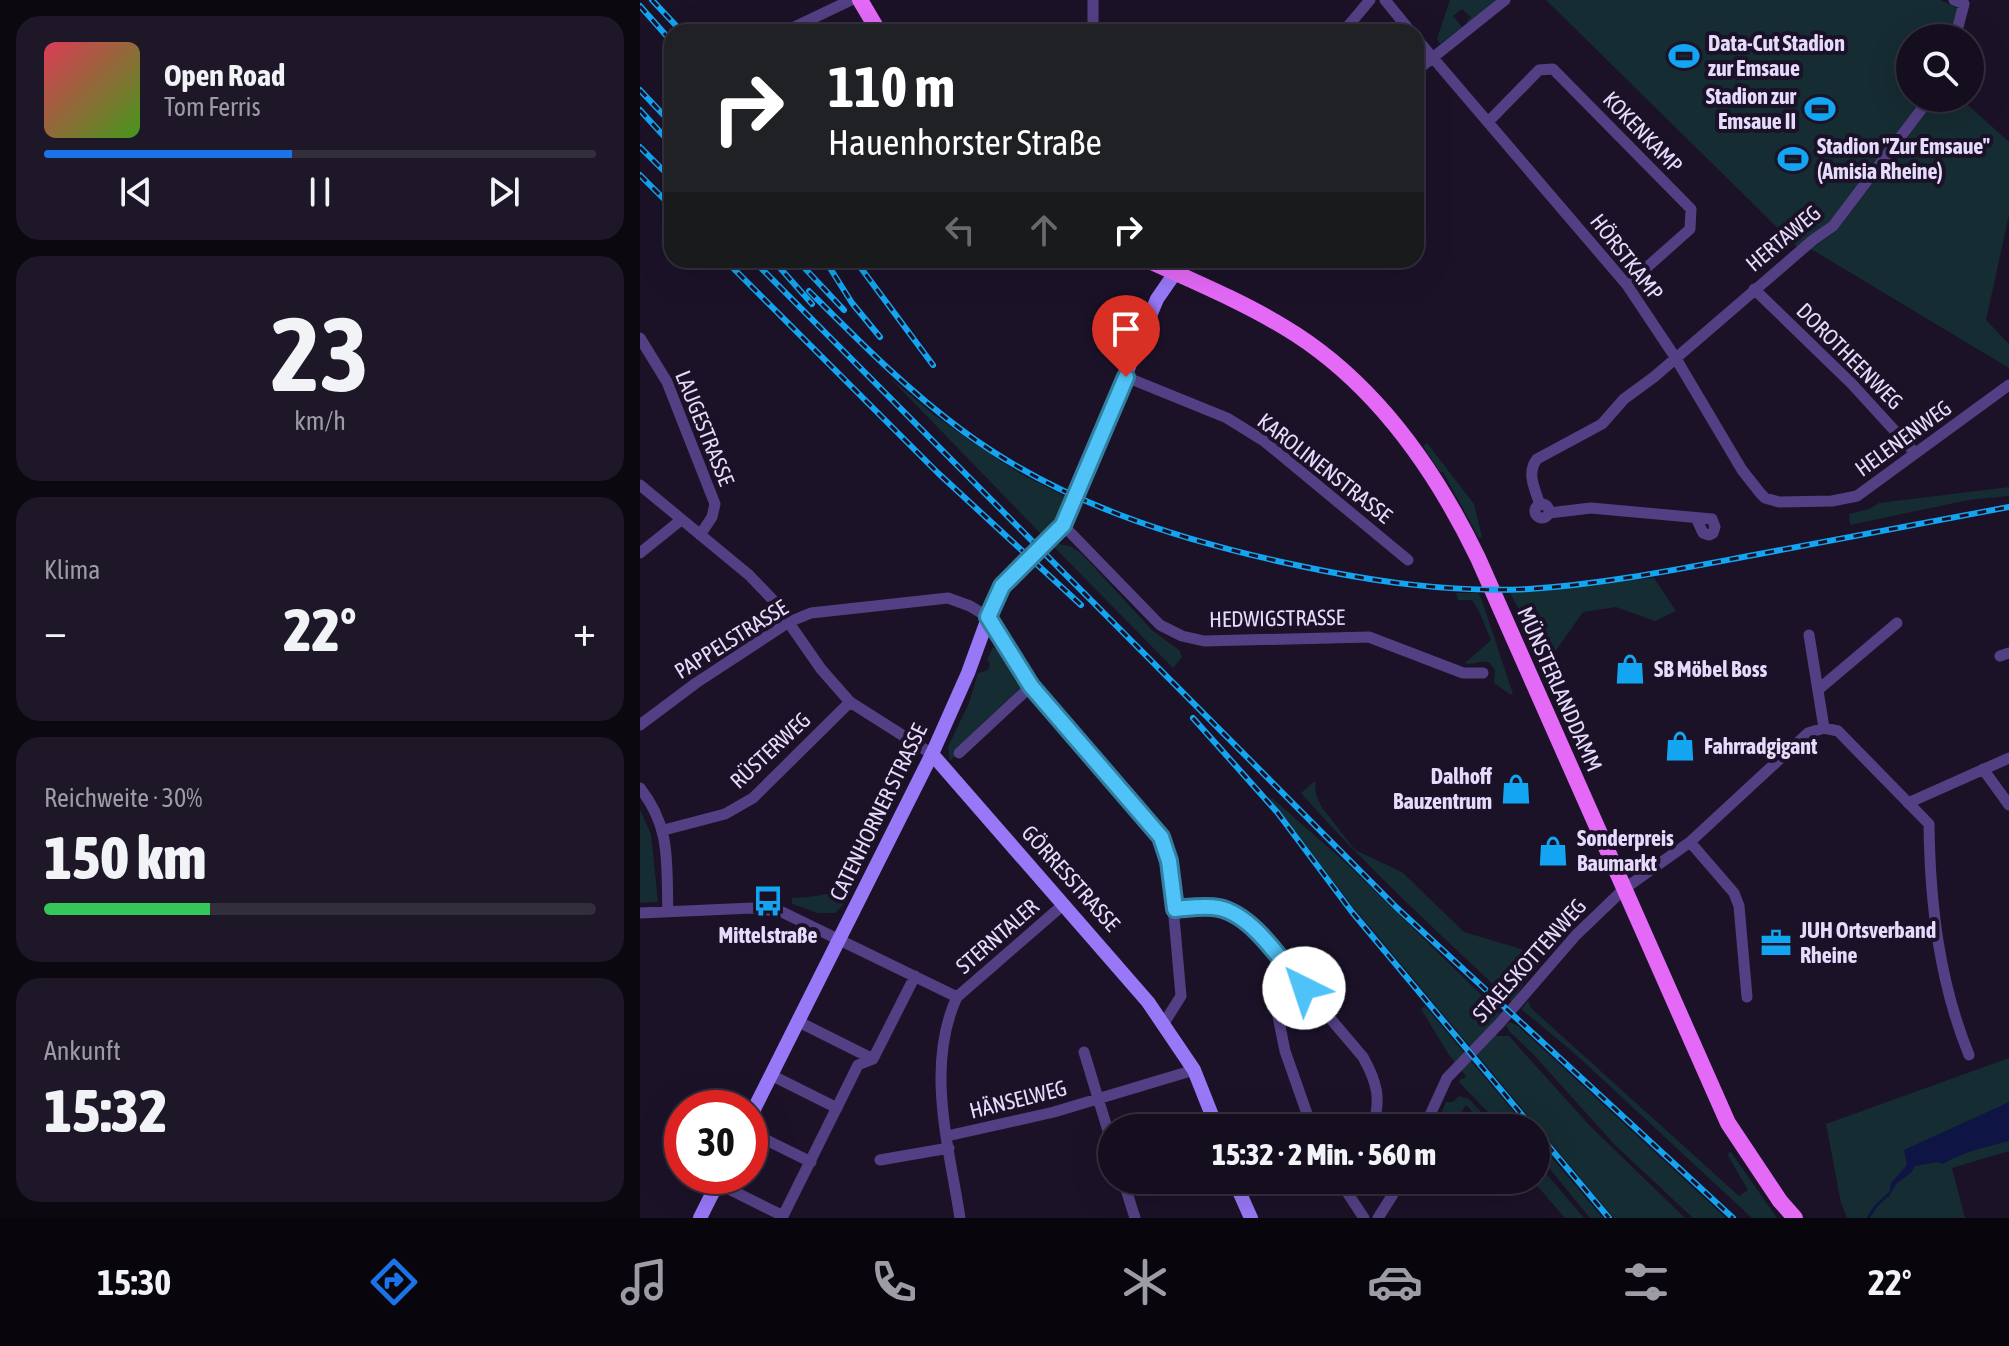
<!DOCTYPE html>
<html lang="de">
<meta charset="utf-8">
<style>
:root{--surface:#140e1e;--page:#1d1727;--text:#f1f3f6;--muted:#9d9ca4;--line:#332e3c;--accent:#1a73e8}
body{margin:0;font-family:"Asap Condensed",sans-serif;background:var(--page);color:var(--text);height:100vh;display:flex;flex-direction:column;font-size:30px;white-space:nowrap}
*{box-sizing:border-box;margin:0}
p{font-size:26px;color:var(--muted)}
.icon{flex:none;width:44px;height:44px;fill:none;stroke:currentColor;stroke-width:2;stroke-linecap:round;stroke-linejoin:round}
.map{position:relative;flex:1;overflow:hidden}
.panel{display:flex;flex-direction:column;gap:16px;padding:16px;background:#0b0810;width:640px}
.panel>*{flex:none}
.top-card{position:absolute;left:24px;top:24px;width:760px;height:244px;border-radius:24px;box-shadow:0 8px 32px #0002,0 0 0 2px var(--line);background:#202124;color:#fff;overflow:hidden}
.controls{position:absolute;left:1256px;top:24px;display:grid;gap:16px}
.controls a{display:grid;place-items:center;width:88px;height:88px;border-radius:50%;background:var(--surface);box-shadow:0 8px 32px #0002,0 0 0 2px var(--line);font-size:40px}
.speed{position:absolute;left:24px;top:1090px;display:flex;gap:16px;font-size:40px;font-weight:700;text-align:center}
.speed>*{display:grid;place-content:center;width:104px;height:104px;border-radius:50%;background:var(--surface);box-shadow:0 8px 32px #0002,0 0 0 2px var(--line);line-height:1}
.speed .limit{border:12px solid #d22;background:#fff;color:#111}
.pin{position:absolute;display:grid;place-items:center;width:68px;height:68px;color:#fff;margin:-82px -34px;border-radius:50% 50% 50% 0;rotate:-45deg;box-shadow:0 0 8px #0007}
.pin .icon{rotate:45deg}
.me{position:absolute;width:88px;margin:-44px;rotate:319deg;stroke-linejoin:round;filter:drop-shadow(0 0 6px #0008)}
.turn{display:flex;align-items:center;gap:28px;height:168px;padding:0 32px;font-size:36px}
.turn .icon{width:104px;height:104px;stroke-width:2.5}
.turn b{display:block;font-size:56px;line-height:68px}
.lanes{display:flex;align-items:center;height:76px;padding:0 32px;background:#0003;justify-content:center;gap:40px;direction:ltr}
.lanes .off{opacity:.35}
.big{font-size:60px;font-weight:800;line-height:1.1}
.panel .card{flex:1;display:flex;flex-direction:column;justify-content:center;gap:12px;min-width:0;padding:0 28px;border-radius:24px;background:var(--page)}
.panel .dial{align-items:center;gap:0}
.dial b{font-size:104px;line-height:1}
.song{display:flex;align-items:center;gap:24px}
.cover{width:96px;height:96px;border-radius:12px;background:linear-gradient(135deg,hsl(350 70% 55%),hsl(100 70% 35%))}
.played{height:8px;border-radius:4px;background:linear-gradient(90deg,var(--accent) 45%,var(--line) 45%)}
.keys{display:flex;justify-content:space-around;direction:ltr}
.heat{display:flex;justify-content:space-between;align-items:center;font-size:44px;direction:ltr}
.charge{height:12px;border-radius:6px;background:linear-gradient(90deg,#34c759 30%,var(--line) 0)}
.trip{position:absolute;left:458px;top:1114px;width:452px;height:80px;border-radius:40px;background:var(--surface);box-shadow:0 8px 32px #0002,0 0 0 2px var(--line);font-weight:800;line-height:80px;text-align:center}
.dock{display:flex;height:128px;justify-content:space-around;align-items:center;background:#08060c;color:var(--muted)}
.dock .icon{width:56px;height:56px}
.dock .active{color:var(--accent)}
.dock b{font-size:36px;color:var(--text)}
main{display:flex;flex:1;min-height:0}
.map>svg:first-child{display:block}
.green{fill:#152c32}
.water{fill:#0e1545}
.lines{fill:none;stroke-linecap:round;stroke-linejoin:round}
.stream{stroke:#0e1545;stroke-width:3}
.street{stroke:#534084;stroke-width:11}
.secondary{stroke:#9978f7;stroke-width:14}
.primary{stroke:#e369f6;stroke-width:16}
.rail-casing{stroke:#13a5f1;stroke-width:6}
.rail{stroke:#1b1228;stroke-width:3;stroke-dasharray:9;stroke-linecap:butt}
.route-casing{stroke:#337fa1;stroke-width:20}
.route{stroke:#4fc3f7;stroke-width:14}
.labels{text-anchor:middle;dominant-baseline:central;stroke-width:8;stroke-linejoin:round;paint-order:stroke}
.poi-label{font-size:22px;font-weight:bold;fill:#e7dbfd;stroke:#1b1228;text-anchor:start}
.street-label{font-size:22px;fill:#e7dbfd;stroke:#1b1228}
</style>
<main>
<section class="panel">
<div class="card">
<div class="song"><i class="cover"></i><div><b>Open Road</b><p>Tom Ferris</p></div></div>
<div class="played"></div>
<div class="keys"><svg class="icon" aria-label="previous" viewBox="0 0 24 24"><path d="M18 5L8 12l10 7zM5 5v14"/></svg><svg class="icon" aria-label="pause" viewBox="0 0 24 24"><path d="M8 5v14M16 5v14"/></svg><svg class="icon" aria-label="next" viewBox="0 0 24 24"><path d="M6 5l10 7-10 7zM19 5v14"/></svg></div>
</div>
<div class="card dial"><b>23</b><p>km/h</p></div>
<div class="card"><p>Klima</p>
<div class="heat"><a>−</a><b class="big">22°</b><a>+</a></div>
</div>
<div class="card"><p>Reichweite · 30%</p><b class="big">150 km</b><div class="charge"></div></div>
<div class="card"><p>Ankunft</p><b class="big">15:32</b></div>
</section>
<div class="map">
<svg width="1369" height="1218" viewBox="0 0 1369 1218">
<rect width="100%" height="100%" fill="#1b1228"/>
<!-- green -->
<path class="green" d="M810,0H858L828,23L827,21L831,17L822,9L813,16L822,27L800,44L797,39Z
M906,0H1300L1322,10L1313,38H1270V98H1286L1191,220L1157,247Z
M1297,98H1320L1369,142V215L1346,320L1369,344V368L1171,249L1197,230Z
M250,378L294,415L353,456L379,473L428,498L418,518L401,534Z
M787,443L834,504L842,537L839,538L803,472H800L783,446Z
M1369,487V496L1328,500L1210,525L1209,514L1229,509L1239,503Z
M418,544L430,546L442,554L512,630L539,650L542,657L533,668L413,546Z
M1014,578L1036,611L1015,621L976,607L943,612L909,660L941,732L937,734L893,635L870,593Z
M816,593H838L841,598L873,694L871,695L854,683L855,670L850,663C840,659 834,666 825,663L851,640L838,609L832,600H818Z
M353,647L357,649L382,686L313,751L316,755L310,761L308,747L329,703L338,673L348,670L350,663L347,660Z
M675,781L676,795L681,806L715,850L762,872L824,932L888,951L895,967L872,1002C800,934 726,867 661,793Z
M632,798L706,863L861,1014L849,1028L857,1036H869L950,1126L1045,1218H974L714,908L630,799Z
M0,810L11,834L18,902L0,903Z
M216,877L202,906L195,913H178L152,904V898C175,897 199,895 216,877Z
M888,1001L891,1008L1099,1196L1108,1190L1087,1154L1091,1152L1137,1218H1112L933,1052L881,1009Z
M785,1006L887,1128H863L819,1082L821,1078L823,1079L826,1076L809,1055L781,1009Z
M870,1022L878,1026L1086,1218H1053L975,1145L894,1055L869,1031L866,1025Z
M1369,1058V1151L1312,1168L1325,1218H1207L1201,1203L1186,1124Z
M819,1096L829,1099L856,1128H847L826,1105L811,1128L795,1127L806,1102H813Z
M896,1139L963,1218H950L896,1152Z
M898,1164L944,1218H925L892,1180H896Z"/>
<!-- water -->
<path class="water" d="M1369,1102V1141C1346,1147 1322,1152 1303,1164L1297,1162L1275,1166L1271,1173L1257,1183L1248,1198L1251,1183L1267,1165L1264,1150Z"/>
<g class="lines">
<!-- stream -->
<path class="stream" d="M1228,1218L1236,1206L1249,1194"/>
<!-- street -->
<path class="street" d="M745,0L771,32
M1314,0L1324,4L1315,38
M144,32L211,0
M453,32V0
M703,32L730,0
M776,38L987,285L1035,357L1102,470L1121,494L1125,498L1139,502L1192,501L1217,496L1369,385
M776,71L865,0
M849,121L899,70L913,69L1051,209L1050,229L987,285
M535,273L548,260
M1114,289L1212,384L1275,453
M0,338L27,382L75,504L72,517L60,535
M486,377L587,418L624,441L768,560
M0,485L109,575L133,600L181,669L210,702L292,754
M895 511a7 7 0 1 1 14 0a7 7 0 1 1-14 0Z
M900,505C895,489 886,473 897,459L962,424L984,399L1014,377L1173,240L1193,226L1290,98
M909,513L951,508L1072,519L1075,527L1073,533L1069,535L1063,533L1056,518
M423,525L520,625L542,636L564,641L729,637L823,673H843
M0,553L41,520
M1169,635L1184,728
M1360,656L1369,653
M1179,689L1257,623
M0,725L56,683L149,622L171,613L308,598L330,606L348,617L391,686L521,837L529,861L541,996L524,1023
M319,753L391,686
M1343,769L1369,805
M0,788C32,829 26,863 28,912
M1268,803L1369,758
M24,830L85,814L113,798L210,702
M1050,842L1094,893L1099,906L1107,997
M535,909C566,908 584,904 610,924L723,1057C737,1082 742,1100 732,1128
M0,913L113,908L142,912L317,997C285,1066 309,1146 320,1218
M644,965L631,982L645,1051L672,1128
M317,997L424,904
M159,1022L233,1059
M444,1052L472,1144
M131,1075L197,1108
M784,1128L807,1078L859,1024L936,935L984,889L1050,842L1168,733L1184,728L1198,731L1289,824C1290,904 1299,981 1329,1055
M110,1132L171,1162
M307,1136L414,1112L554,1070
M240,1160L309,1148
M483,1180L495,1218
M699,1180L724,1218
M77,1183L143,1216
M142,1218L218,1065L233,1059L275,976
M738,1218L762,1180"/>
<!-- secondary -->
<path class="secondary" d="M292,754L508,1002L554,1070L577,1128
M110,1117L292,754L328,673L355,599L362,586L423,525L517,299L535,273
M594,1180L611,1218
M60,1218L81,1176"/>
<!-- primary -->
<path class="primary" d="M220,0L239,32
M507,260C553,281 601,301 644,327C733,380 794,467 838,558L1088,1123L1140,1201L1155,1218"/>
<!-- rail casing -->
<g class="rail-casing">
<path id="rail" d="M12,0L42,32
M0,6L32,42
M0,90L32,124
M0,110L32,145
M0,147L32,179
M0,175L32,207
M85,260L298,473L441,605
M113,260L756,907L1093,1218
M133,260L172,304
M157,260L204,310
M185,260L212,303L240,337
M215,260L293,365
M169,291C218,340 266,389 323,431C419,502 535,539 651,564C729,581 809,593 889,589C965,584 1039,569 1114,555C1199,539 1284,523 1369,507
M553,718L637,812L712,912L893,1128
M896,1131L969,1218"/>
</g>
<!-- rail -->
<use href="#rail" class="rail"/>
</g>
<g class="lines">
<!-- route casing -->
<g class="route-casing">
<path id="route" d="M486,377L423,525L362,586L348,617L391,686L521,837L529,861L535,909C549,908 565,905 579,908C613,915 642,962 664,988"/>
</g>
<!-- route -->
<use href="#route" class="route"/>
</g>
<!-- icons -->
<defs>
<g id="stadium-bare" transform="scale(2.4)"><path d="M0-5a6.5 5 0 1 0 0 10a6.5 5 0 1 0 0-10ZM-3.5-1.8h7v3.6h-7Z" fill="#13a5f1" stroke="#1b1228" stroke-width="2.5" paint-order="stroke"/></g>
<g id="shop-bare" transform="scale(2.4)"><path d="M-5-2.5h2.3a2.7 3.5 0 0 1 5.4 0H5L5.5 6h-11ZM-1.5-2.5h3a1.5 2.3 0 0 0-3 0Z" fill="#13a5f1" stroke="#1b1228" stroke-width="2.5" paint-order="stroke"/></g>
<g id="bus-bare" transform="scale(2.4)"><path d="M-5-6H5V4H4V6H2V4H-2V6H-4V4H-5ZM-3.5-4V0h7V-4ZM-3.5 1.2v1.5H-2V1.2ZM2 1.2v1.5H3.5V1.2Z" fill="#13a5f1" stroke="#1b1228" stroke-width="2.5" paint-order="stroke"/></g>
<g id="office-bare" transform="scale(2.4)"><path d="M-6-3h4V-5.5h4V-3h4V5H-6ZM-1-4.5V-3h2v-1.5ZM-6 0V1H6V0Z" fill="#13a5f1" stroke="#1b1228" stroke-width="2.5" paint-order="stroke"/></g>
</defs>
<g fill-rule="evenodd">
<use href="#stadium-bare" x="1044" y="56"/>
<use href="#stadium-bare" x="1180" y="109"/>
<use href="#stadium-bare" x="1153" y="159"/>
<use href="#shop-bare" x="990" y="669"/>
<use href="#shop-bare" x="1040" y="746"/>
<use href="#shop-bare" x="876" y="789"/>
<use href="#shop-bare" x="913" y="851"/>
<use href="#bus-bare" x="128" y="901"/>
<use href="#office-bare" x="1136" y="943"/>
</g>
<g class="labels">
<!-- poi labels -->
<g class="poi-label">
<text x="1068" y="43">Data-Cut Stadion<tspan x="1068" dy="25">zur Emsaue</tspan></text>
<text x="1156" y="96" text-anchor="end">Stadion zur<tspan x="1156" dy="25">Emsaue II</tspan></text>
<text x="1177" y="146">Stadion "Zur Emsaue"<tspan x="1177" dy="25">(Amisia Rheine)</tspan></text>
<text x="1014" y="669">SB Möbel Boss</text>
<text x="1064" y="746">Fahrradgigant</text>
<text x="852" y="776" text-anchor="end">Dalhoff<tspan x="852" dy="25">Bauzentrum</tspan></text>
<text x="937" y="838">Sonderpreis<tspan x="937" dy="25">Baumarkt</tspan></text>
<text x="1160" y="930">JUH Ortsverband<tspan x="1160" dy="25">Rheine</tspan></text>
<text x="128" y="935" text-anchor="middle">Mittelstraße</text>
</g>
<!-- street labels -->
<g class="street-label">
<text transform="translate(1003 132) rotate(46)">KOKENKAMP</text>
<text transform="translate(1143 238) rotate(-40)">HERTAWEG</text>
<text transform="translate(987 257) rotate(52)">HÖRSTKAMP</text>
<text transform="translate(1210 356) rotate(45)">DOROTHEENWEG</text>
<text transform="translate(65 428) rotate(68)">LAUGESTRASSE</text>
<text transform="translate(1263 438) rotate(-36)">HELENENWEG</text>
<text transform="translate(685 468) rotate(38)">KAROLINENSTRASSE</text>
<text transform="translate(637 618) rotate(-1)">HEDWIGSTRASSE</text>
<text transform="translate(91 639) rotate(-32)">PAPPELSTRASSE</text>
<text transform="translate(920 689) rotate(66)">MÜNSTERLANDDAMM</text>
<text transform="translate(130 750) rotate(-43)">RÜSTERWEG</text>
<text transform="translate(238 812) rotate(-64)">CATENHORNER STRASSE</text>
<text transform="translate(431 878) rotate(48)">GÖRRESSTRASSE</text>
<text transform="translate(357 936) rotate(-41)">STERNTALER</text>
<text transform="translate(889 960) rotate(-48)">STAELSKOTTENWEG</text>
<text transform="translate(378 1099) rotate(-14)">HÄNSELWEG</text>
</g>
</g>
</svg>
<div class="controls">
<a><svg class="icon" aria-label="search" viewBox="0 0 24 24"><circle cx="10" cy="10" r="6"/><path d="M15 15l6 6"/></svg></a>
</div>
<div class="speed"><div class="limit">30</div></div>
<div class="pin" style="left:486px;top:377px;background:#d93025"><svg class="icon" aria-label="arrive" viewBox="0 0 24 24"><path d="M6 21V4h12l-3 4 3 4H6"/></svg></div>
<svg class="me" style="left:664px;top:988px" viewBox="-20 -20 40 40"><circle r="19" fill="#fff"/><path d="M0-13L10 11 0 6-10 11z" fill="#4fc3f7"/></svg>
<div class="trip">15:32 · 2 Min. · 560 m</div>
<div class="top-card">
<div class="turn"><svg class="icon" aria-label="right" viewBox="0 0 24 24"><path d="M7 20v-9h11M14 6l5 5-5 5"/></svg><div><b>110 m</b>Hauenhorster Straße</div></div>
<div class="lanes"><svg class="icon off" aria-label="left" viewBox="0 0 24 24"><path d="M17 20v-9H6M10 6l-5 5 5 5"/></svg><svg class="icon off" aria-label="ahead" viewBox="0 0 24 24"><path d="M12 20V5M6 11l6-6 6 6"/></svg><svg class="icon" aria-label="right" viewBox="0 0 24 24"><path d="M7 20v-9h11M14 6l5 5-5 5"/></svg></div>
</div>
</div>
</main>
<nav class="dock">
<b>15:30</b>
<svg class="icon active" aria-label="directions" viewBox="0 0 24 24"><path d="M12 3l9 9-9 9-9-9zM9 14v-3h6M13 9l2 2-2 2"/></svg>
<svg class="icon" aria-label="music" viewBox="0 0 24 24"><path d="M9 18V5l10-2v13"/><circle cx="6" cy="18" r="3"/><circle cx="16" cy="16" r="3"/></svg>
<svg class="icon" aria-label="phone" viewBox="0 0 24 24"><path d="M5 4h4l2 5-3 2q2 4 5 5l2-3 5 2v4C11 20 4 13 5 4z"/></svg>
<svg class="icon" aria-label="climate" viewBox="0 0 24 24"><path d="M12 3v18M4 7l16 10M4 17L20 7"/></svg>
<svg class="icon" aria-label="car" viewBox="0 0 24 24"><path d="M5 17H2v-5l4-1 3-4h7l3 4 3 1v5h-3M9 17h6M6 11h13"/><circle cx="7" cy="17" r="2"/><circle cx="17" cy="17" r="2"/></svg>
<svg class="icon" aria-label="filters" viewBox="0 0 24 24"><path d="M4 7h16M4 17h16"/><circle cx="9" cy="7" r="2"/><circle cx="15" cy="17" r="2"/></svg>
<b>22°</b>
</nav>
